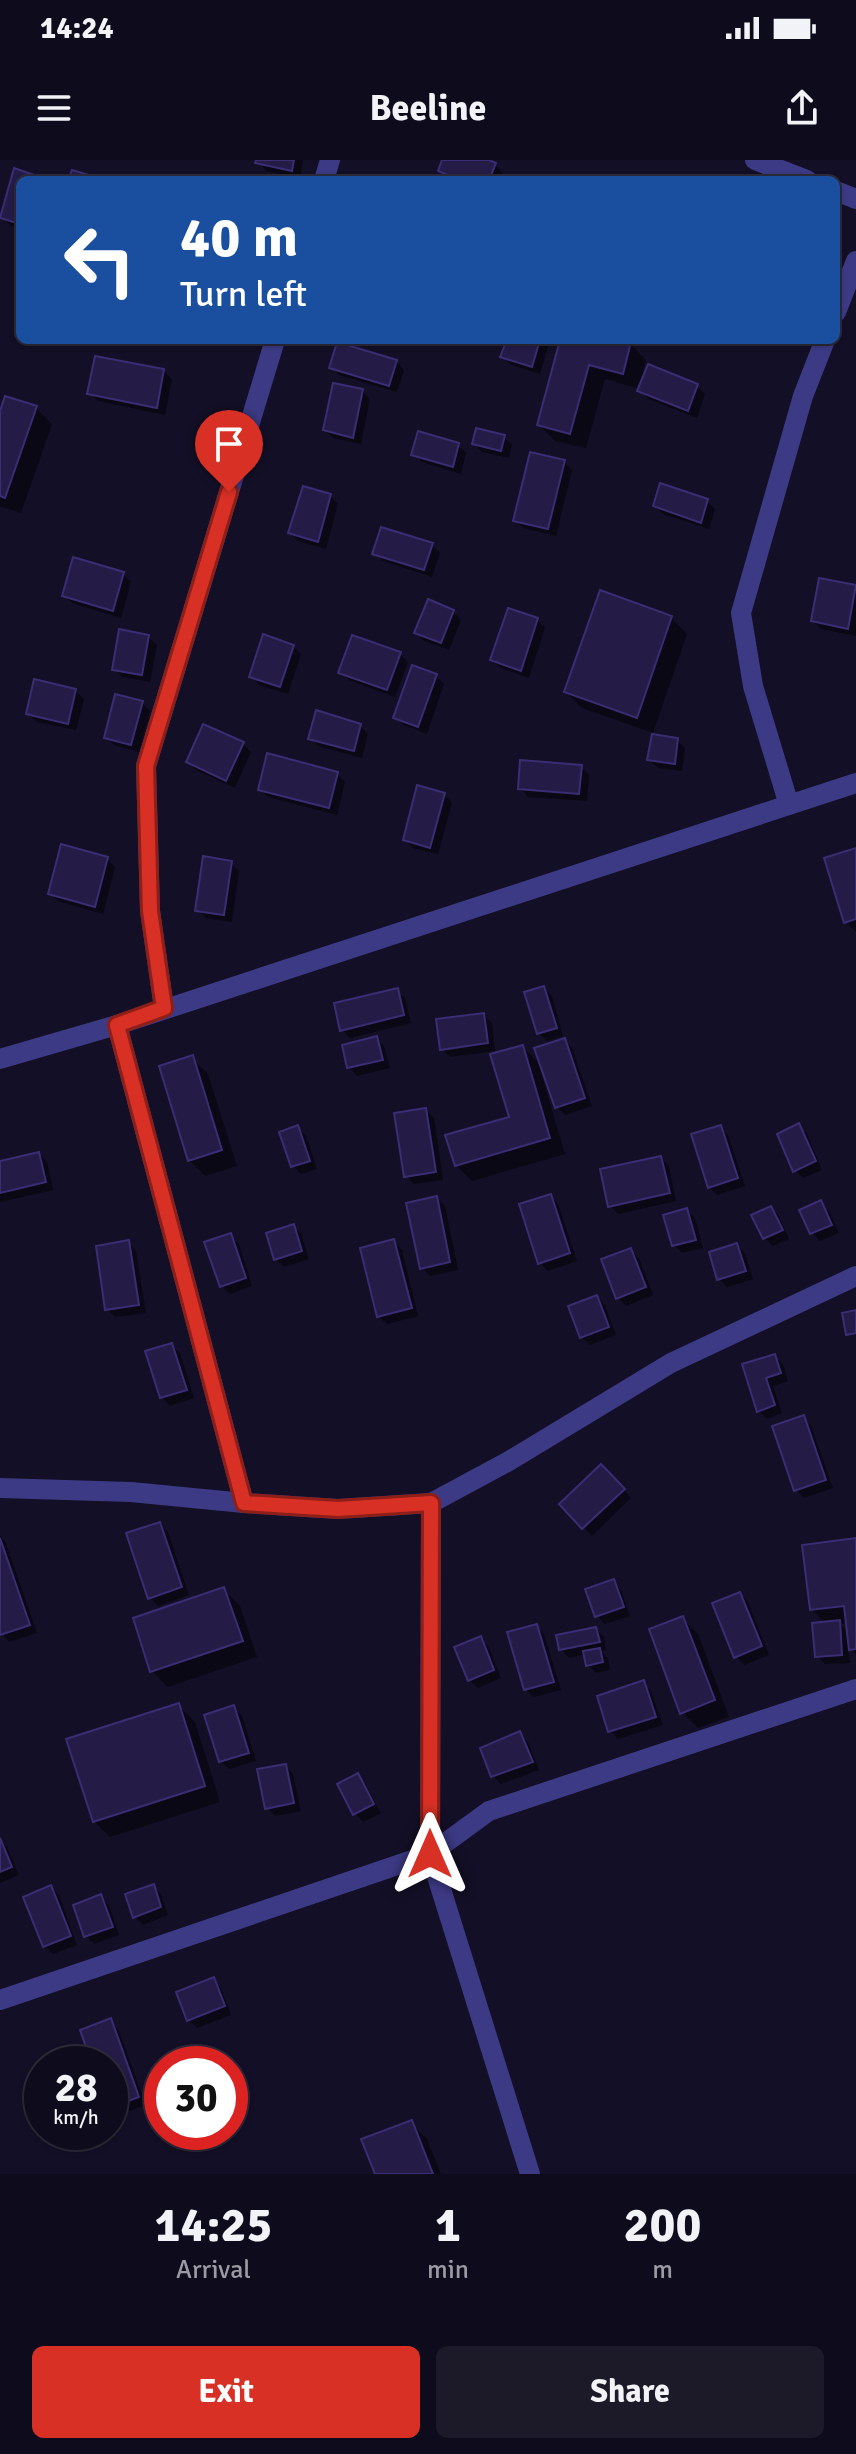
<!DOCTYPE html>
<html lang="en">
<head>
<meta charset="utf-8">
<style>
	:root { --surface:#0e0b1c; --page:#1c1929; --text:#f1f3f6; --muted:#9b9ba3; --line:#2e2b3b; --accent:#d93025 }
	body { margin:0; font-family:Signika,sans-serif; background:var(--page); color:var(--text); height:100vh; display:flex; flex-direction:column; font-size:30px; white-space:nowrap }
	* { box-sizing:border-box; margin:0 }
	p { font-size:26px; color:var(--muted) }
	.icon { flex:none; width:44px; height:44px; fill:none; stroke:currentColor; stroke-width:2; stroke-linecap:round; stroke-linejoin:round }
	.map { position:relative; height:2014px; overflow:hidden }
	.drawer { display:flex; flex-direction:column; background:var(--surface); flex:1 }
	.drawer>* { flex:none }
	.guide { position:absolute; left:16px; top:16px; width:824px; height:168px; border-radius:12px; box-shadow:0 2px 6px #0004,0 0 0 2px var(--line); background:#1a4fa0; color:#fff; overflow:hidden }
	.speed { position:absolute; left:24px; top:1886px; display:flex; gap:16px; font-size:40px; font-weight:700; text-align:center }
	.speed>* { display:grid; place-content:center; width:104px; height:104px; border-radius:50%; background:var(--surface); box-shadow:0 2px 6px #0004,0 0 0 2px var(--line); line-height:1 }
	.speed small { font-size:20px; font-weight:400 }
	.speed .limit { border:12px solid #d22; background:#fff; color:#111 }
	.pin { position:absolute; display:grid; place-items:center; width:68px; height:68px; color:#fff; margin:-82px -34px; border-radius:50% 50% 50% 0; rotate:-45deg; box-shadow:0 0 8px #0007 }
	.pin .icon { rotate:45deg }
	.me { position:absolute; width:88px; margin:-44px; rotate:0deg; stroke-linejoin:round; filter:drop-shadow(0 0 6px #0008) }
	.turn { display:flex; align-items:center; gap:28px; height:168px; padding:0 32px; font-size:36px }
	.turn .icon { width:104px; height:104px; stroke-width:2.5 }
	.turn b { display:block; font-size:56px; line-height:68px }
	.eta { display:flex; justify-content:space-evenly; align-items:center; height:136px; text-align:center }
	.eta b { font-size:48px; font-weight:800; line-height:56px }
	.action { display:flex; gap:16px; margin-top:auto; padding:16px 32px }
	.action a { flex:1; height:92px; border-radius:12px; background:var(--accent); color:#fff; font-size:32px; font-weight:800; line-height:92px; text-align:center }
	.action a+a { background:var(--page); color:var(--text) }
	.status { display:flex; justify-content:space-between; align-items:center; height:56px; padding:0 40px; background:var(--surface); direction:ltr }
	.status svg { height:22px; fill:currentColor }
	header { display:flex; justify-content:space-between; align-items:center; height:104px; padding:0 32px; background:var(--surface); font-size:36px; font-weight:800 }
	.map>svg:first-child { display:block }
	.shadow { fill:#0007; fill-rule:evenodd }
	.building { fill:#241b47; stroke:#3b2d73; stroke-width:2 }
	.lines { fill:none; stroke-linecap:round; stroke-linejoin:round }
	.minor { stroke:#3d3a85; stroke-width:20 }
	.route-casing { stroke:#8d1f18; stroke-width:20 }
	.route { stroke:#d93025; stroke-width:14 }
</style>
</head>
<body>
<div class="status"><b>14:24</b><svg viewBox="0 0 49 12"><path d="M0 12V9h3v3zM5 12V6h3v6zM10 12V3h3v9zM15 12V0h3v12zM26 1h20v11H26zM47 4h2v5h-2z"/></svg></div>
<header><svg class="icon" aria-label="menu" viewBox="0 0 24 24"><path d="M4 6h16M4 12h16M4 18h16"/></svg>Beeline<svg class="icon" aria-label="share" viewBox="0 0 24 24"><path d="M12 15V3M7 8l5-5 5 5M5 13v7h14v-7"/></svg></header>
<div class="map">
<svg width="856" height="2014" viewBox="0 0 856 2014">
	<rect width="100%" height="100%" fill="#130f26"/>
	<g class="shadow">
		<path d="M258,0H303L300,18L266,11Z"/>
		<path d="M444,0H484L495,5L503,13L500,20H452L440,10Z"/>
		<path d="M16,10L43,20H20V69L10,65L1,57Z"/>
		<path d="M485,180H550L540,214L511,205L503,197L506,187Z"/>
		<path d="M562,180H616L630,184L646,200L641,220L697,226L705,234L697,258L648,239L640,229L605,219L586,288L555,281L539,265Z"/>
		<path d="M396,201L404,210L397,232L339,215L331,207Z"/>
		<path d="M163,211L172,219L165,255L98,241L90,233Z"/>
		<path d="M362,231L370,239L361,284L333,278L325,270Z"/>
		<path d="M36,248L52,264L21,353L0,346V257Z"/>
		<path d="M504,277L512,285L509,298L482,292L474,283Z"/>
		<path d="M458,285L466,293L461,314L422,302L414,294Z"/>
		<path d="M564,302L572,310L556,376L523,368L515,360Z"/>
		<path d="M330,336L338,344L326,389L298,381L290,373Z"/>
		<path d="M707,341L715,349L709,369L663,354L655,346Z"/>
		<path d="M432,385L440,393L432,417L383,401L375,393Z"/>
		<path d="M123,414L131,422L121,458L72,443L64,435Z"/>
		<path d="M820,421L856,427V476L821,469L813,461Z"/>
		<path d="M453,451L461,460L449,490L424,481L416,472Z"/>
		<path d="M671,458L687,474L653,573L582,548L566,532Z"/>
		<path d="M537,460L545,468L529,518L501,508L492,500Z"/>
		<path d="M148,477L157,485L150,522L122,517L114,509Z"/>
		<path d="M293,486L301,494L288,534L259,525L251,516Z"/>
		<path d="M400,494L408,502L395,537L349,520L341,512Z"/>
		<path d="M436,516L444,524L427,574L404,565L396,557Z"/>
		<path d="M75,531L84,539L76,570L37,562L28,554Z"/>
		<path d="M142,543L150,551L139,592L114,585L106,577Z"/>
		<path d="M360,566L368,574L362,598L318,586L310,578Z"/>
		<path d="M677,580L685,588L682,611L658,608L649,599Z"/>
		<path d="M243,584L251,592L235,628L196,610L188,602Z"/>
		<path d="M581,607L589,615L587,641L528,637L520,628Z"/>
		<path d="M337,614L345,622L337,655L268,637L260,629Z"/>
		<path d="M444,634L452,643L438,694L413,688L405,680Z"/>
		<path d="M856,690V772L846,762Z"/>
		<path d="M107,699L115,707L103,754L58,741L50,733Z"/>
		<path d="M231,703L239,711L232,762L206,758L198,750Z"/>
		<path d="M543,828L552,836L563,876L547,881L539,873Z"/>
		<path d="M397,830L405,838L411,863L350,878L342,870Z"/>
		<path d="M484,855L492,863L495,891L450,897L442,889Z"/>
		<path d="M376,878L384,886L390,908L357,916L349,907Z"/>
		<path d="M564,880L572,888L592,946L565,955L557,947L546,915L542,916L565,994L472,1021L456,1005L511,958L523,887L543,907Z"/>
		<path d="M192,898L208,914L237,1006L205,1016L189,1000Z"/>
		<path d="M426,950L434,958L443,1020L414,1024L406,1016Z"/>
		<path d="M799,966L807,974L822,1010L803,1018L795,1010Z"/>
		<path d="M720,967L728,975L745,1026L717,1035L709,1027Z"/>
		<path d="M298,968L306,976L317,1009L301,1014L293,1006Z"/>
		<path d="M39,994L47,1002L53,1030L0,1042V1003Z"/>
		<path d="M661,998L669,1006L676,1041L618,1054L610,1046Z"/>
		<path d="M550,1036L558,1044L577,1101L548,1111L540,1103Z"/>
		<path d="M437,1038L445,1046L458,1110L430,1116L422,1108Z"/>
		<path d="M821,1043L829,1051L839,1073L820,1081L812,1073Z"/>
		<path d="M771,1048L779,1056L789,1079L773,1086L765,1078Z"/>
		<path d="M687,1050L695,1058L703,1088L682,1093L674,1085Z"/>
		<path d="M293,1066L301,1074L309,1099L284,1107L276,1099Z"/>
		<path d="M230,1075L239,1084L252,1126L230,1134L221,1126Z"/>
		<path d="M394,1082L402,1090L418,1156L387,1164L378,1156Z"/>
		<path d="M128,1083L136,1091L146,1153L115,1157L107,1149Z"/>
		<path d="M737,1085L745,1093L753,1119L727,1127L719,1119Z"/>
		<path d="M631,1090L639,1098L653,1135L626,1146L618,1138Z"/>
		<path d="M597,1137L605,1145L616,1175L590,1185L582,1177Z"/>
		<path d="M171,1185L180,1193L194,1238L170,1246L162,1237Z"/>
		<path d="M774,1196L783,1204L788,1221L773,1226L782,1253L767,1259L759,1251L745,1205Z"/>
		<path d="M803,1258L811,1266L833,1328L804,1338L796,1330Z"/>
		<path d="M601,1307L631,1338L592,1376L562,1344Z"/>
		<path d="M160,1364L168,1372L189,1435L158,1446L150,1438Z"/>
		<path d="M0,1376L5,1381L37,1473L9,1482L0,1470Z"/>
		<path d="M856,1380V1494L848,1487L850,1503L825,1504L817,1496L826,1464L812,1449ZM848,1463L849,1473L840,1464Z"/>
		<path d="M613,1422L621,1430L630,1456L605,1464L597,1456Z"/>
		<path d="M224,1430L240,1446L257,1497L168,1527L152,1511Z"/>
		<path d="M740,1434L748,1442L769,1495L744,1505L736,1497Z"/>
		<path d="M682,1458L698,1474L729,1557L698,1568L682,1552Z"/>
		<path d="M536,1466L544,1474L561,1530L534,1537L526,1529Z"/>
		<path d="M596,1469L604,1477L606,1490L600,1491L608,1498L610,1510L596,1513L588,1505L585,1494L569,1498L561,1489Z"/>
		<path d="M480,1479L489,1487L501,1518L478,1528L469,1520Z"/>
		<path d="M643,1523L651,1531L663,1565L618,1579L610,1570Z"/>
		<path d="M179,1546L195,1562L220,1642L110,1677L94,1661Z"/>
		<path d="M234,1548L242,1556L256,1601L229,1609L220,1601Z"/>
		<path d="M520,1574L528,1582L539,1610L501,1624L493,1616L483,1589Z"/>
		<path d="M285,1606L293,1614L301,1651L275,1656L267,1648Z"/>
		<path d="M357,1616L365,1624L381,1653L363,1662L355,1654Z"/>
		<path d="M0,1680L7,1687L19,1715L0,1723Z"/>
		<path d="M153,1726L161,1734L168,1755L143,1765L135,1757Z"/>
		<path d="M50,1727L59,1735L77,1785L53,1794L45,1786Z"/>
		<path d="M101,1737L109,1745L119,1775L94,1784L86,1776Z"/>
		<path d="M213,1820L221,1828L231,1855L197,1868L189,1860Z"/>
		<path d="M110,1861L118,1869L146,1945L118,1955L110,1947V1904H94Z"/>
		<path d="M411,1963L427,1979L441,2014H377Z"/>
	</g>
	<g class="building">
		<path d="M256,0H294L292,11L255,3Z"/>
		<path d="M442,0H489L496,3L489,20H459L438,11Z"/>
		<path d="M14,8L43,18V20H20V64L0,58Z"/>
		<path d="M72,10L99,18L98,20H68Z"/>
		<path d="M498,180H540L532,207L500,197L506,182Z"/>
		<path d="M560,180L631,182L623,214L589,205L570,274L537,265Z"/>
		<path d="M337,182L397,200L389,226L329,208Z"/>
		<path d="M95,196L164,209L157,248L87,234Z"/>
		<path d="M648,204L698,224L688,251L637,231Z"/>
		<path d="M333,223L363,229L353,278L323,270Z"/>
		<path d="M5,236L37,246L5,338L0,336V251Z"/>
		<path d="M476,268L505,275L501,291L472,284Z"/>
		<path d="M418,271L459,283L453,307L411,295Z"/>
		<path d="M530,292L565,300L548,369L513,361Z"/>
		<path d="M660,323L708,339L701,363L653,346Z"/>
		<path d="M303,326L331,334L318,382L288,373Z"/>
		<path d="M381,367L433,383L424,410L372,394Z"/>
		<path d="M73,397L124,412L113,451L62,436Z"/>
		<path d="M819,418L856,425L848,469L811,461Z"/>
		<path d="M600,430L672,456L637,558L564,532Z"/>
		<path d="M428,439L454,450L441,483L414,473Z"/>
		<path d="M508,448L538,458L521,511L490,500Z"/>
		<path d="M119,469L149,475L142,515L112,510Z"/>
		<path d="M263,474L294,485L280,527L249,517Z"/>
		<path d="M352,475L401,492L387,530L338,513Z"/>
		<path d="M412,505L437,514L418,567L393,558Z"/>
		<path d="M34,519L76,529L68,564L26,554Z"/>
		<path d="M115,534L143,541L131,585L104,578Z"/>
		<path d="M316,550L361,564L354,591L308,579Z"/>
		<path d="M203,564L244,582L226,621L186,602Z"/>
		<path d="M652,574L678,578L675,604L647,600Z"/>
		<path d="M267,593L338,612L329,648L258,630Z"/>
		<path d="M520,600L582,605L579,634L518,629Z"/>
		<path d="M417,625L445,633L430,688L403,680Z"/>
		<path d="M61,684L108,697L95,747L48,734Z"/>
		<path d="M856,688V759L844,763L824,698Z"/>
		<path d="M203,696L232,701L224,755L195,751Z"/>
		<path d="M544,826L557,868L537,874L524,832Z"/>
		<path d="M398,828L404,855L340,871L334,843Z"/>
		<path d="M484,853L488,883L440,890L436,859Z"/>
		<path d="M377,876L383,900L347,908L342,885Z"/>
		<path d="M565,878L585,938L555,948L534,888Z"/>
		<path d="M523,885L550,978L455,1006L445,975L509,957L490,894Z"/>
		<path d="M193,895L222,990L188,1001L159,906Z"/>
		<path d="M426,948L436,1012L404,1017L394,953Z"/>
		<path d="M799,963L816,1001L793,1012L777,974Z"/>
		<path d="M298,965L310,1001L291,1007L279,972Z"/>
		<path d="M721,965L738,1018L708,1028L691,974Z"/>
		<path d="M39,992L46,1022L0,1033V1001Z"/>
		<path d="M661,996L670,1033L608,1047L600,1009Z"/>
		<path d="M551,1034L570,1093L538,1104L519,1044Z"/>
		<path d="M437,1036L450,1102L420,1109L406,1043Z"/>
		<path d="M821,1040L832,1065L810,1074L799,1050Z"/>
		<path d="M771,1046L783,1070L763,1079L751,1055Z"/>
		<path d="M687,1048L696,1080L672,1086L663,1055Z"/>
		<path d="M294,1064L302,1091L274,1100L266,1073Z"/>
		<path d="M231,1073L246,1118L220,1127L204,1082Z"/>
		<path d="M394,1079L412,1148L377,1157L360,1088Z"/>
		<path d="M129,1080L139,1145L105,1150L96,1086Z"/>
		<path d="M737,1083L746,1111L717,1120L709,1092Z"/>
		<path d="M631,1088L646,1127L616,1139L601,1099Z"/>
		<path d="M597,1135L609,1167L580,1178L568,1146Z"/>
		<path d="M856,1150V1173L846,1175L842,1153Z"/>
		<path d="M172,1183L187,1230L160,1238L145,1191Z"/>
		<path d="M775,1194L781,1213L766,1218L775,1245L757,1252L742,1204Z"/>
		<path d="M804,1255L826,1320L794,1331L772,1266Z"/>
		<path d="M601,1304L625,1329L582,1369L559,1344Z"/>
		<path d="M160,1362L182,1427L148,1439L126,1373Z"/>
		<path d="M0,1378L30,1465L0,1475Z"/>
		<path d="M856,1378V1489L849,1490L844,1446L810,1450L802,1385Z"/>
		<path d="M614,1419L624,1447L595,1457L585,1429Z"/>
		<path d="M224,1427L243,1481L150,1512L133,1458Z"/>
		<path d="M740,1432L762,1486L734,1498L712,1443Z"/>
		<path d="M683,1456L715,1540L680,1554L649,1469Z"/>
		<path d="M840,1460L842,1495L815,1497L812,1463Z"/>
		<path d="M537,1464L554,1522L524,1530L507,1472Z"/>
		<path d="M596,1467L600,1482L559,1490L556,1475Z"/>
		<path d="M481,1476L494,1510L468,1521L454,1487Z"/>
		<path d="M600,1488L603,1502L586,1506L583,1491Z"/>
		<path d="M644,1520L656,1557L608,1572L597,1536Z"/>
		<path d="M179,1543L205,1626L93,1662L66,1579Z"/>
		<path d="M234,1545L249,1593L219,1602L204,1555Z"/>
		<path d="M520,1571L533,1602L491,1617L480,1588Z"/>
		<path d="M286,1604L294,1643L265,1649L257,1609Z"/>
		<path d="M358,1613L374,1644L353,1655L337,1624Z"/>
		<path d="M0,1678L12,1707L0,1712Z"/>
		<path d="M154,1724L161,1747L133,1758L125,1734Z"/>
		<path d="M51,1725L71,1776L43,1787L23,1737Z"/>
		<path d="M101,1734L113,1767L84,1777L73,1745Z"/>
		<path d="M214,1817L225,1846L187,1861L176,1832Z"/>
		<path d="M111,1858L139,1937L110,1948V1904H92L80,1870Z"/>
		<path d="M412,1960L433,2014H375L361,1979Z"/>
	</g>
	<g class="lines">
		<g class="minor">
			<path d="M755,0L807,20"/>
			<path d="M324,20L330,0"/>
			<path d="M836,31L856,39"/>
			<path d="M836,152L856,101"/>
			<path d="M789,645L753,526L741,453L803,236L825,180"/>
			<path d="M164,848L150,751L146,606L275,180"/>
			<path d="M117,865L244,1343"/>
			<path d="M0,899L117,865L856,623"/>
			<path d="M0,1328L131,1332L244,1343L338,1349L431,1343L430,1694L530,2014"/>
			<path d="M431,1343L509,1301L671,1203L856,1116"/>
			<path d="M0,1840L430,1694L489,1651L856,1529"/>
		</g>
	</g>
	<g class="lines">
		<defs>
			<path id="route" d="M229,332L146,606L150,751L164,848L117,865L244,1343L338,1349L431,1343L430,1694"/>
		</defs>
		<use href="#route" class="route-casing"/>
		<use href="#route" class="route"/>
	</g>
</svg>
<div class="speed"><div>28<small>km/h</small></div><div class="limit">30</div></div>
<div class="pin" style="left:229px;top:332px;background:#d93025"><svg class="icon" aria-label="arrive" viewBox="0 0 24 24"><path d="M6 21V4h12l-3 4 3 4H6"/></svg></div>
<svg class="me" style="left:430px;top:1694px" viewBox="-20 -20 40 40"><path d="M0-17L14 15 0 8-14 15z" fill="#d93025" stroke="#fff" stroke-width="4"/></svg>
<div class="guide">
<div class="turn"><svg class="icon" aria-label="left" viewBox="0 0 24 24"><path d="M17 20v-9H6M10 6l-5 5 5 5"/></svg><div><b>40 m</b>Turn left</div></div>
</div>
</div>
<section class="drawer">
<div class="eta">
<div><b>14:25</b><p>Arrival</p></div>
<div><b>1</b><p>min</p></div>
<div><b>200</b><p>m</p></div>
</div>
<div class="action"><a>Exit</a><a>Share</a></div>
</section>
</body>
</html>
